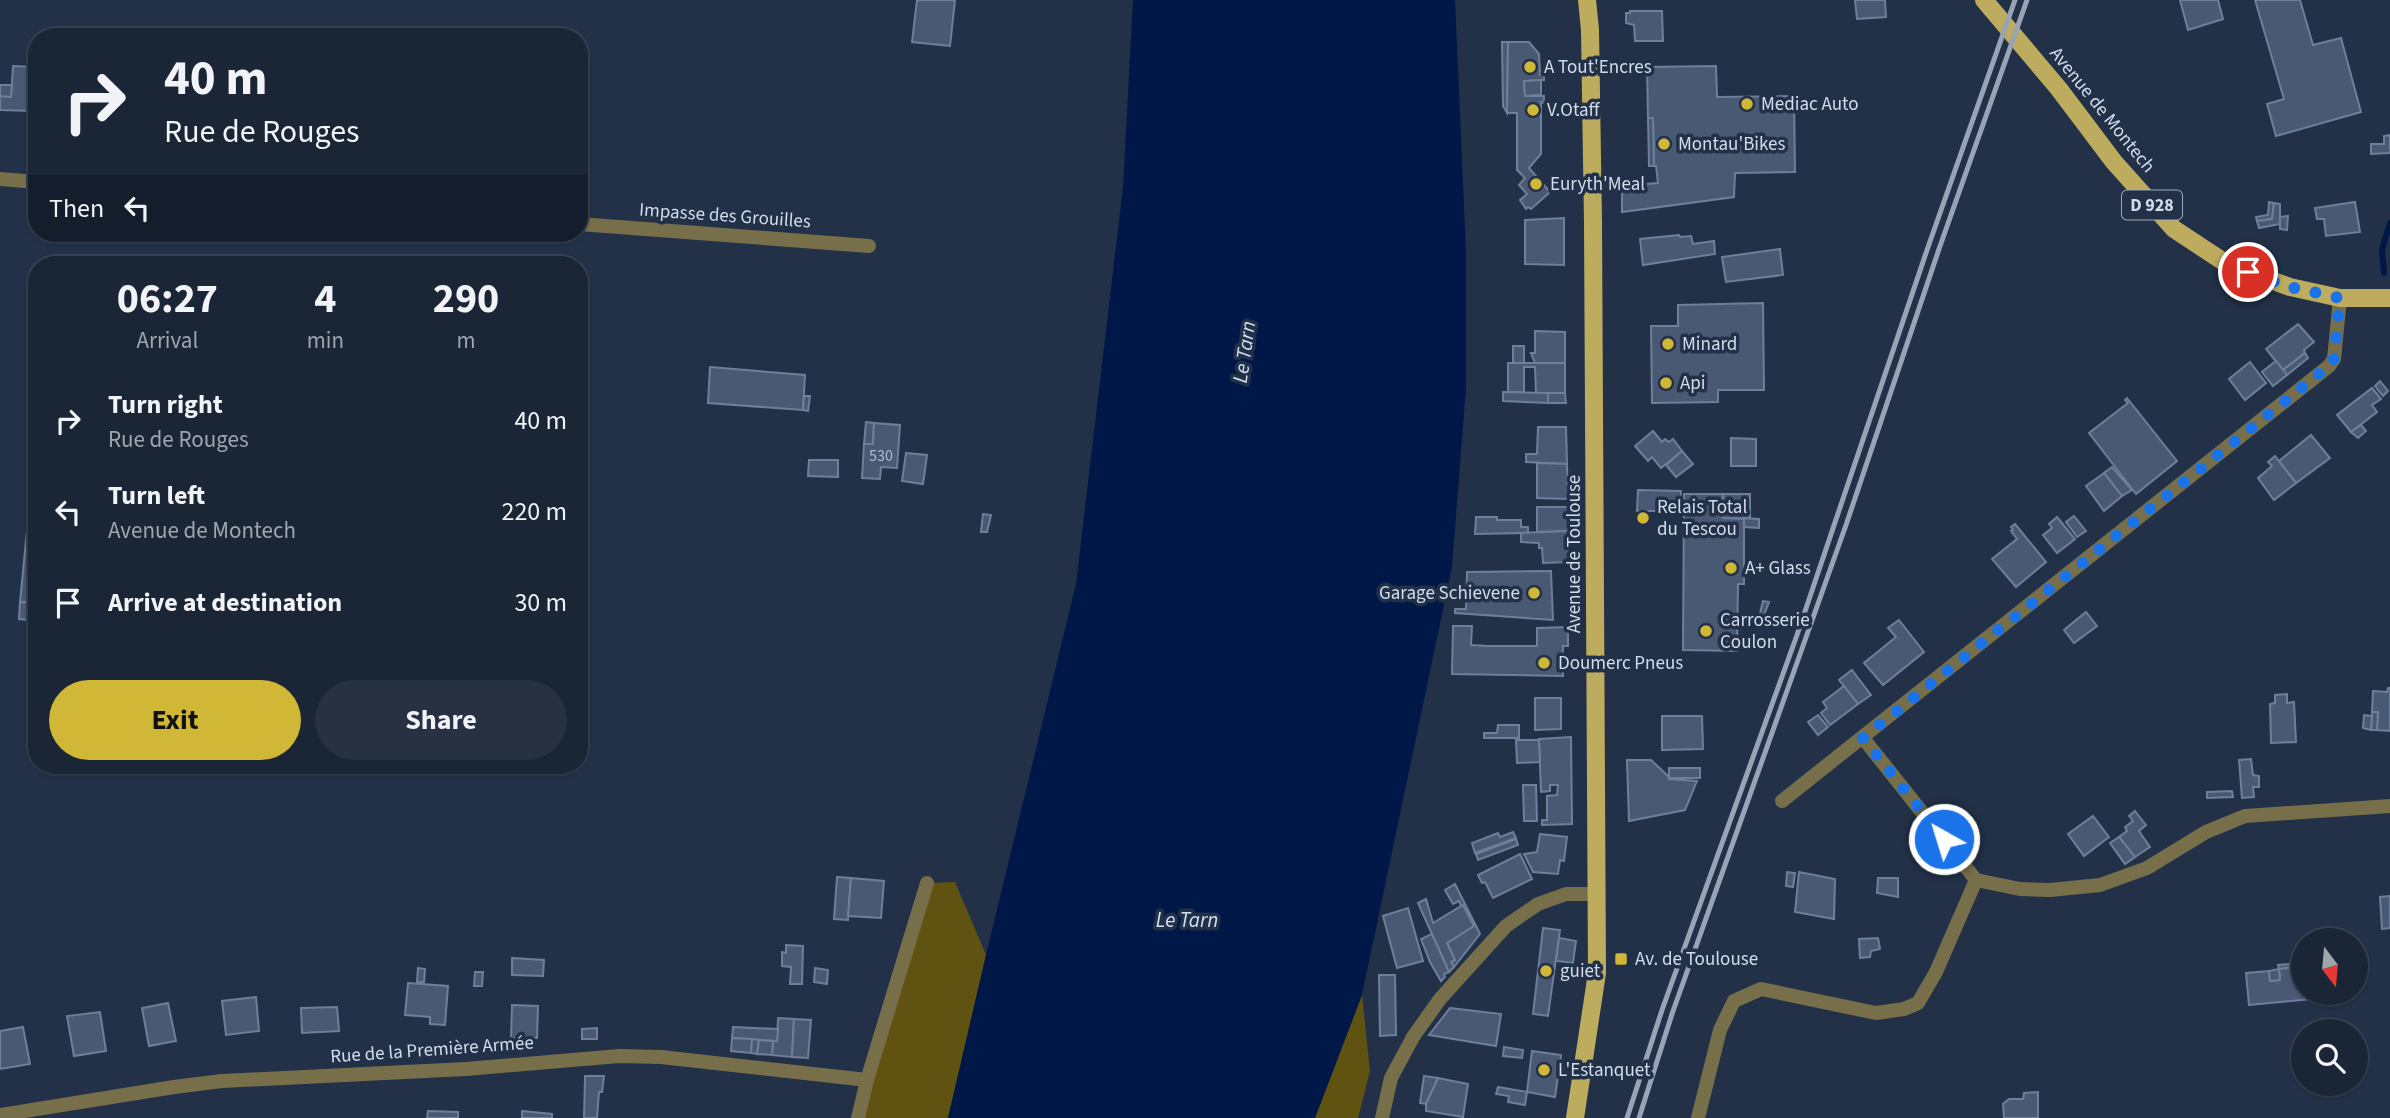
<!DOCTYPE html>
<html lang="en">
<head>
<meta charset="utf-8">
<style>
	:root { --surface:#1a2536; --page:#273142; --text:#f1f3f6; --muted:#9fa5ad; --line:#384251; --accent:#d1b736 }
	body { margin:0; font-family:"Source Sans 3",sans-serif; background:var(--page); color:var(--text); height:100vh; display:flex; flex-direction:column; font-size:26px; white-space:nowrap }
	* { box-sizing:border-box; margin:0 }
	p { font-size:23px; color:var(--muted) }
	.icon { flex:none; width:38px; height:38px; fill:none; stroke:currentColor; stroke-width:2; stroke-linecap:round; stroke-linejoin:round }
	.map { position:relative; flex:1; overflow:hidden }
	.details { position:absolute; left:28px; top:256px; width:560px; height:518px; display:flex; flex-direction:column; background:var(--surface); border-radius:28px; box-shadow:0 2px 5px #0004,0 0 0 2px var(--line) }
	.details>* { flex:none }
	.top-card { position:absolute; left:28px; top:28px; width:560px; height:214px; border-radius:28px; box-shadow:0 2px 5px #0004,0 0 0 2px var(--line); background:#1a2536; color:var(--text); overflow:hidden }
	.needle { width:46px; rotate:164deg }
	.buttons { position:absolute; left:2291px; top:928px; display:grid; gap:14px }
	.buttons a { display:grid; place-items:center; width:77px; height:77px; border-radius:50%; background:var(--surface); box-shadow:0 2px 5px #0004,0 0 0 2px var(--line); font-size:35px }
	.pin { position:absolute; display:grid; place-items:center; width:60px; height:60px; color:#fff; margin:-30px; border:4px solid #fff; border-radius:50%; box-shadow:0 2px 7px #0007 }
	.me { position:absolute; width:77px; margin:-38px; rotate:321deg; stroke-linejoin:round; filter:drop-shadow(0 0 5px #0008) }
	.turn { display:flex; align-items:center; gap:24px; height:147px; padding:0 21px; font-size:32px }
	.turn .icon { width:91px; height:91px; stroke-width:2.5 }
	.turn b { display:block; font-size:49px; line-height:60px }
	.then { display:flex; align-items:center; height:66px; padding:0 21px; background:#0003; gap:14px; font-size:26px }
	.eta { display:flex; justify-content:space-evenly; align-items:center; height:119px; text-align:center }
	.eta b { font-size:42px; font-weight:700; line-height:49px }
	.cta { display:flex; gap:14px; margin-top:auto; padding:14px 21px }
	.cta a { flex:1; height:80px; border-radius:42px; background:var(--accent); color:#111; font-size:28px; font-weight:700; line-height:80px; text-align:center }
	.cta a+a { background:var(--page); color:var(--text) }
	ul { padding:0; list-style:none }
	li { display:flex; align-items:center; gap:21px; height:91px; padding:0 21px }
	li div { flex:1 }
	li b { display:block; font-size:26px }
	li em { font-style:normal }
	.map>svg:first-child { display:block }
	.green { fill:#605312 }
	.water { fill:#001848 }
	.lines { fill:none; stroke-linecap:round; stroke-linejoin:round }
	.stream { stroke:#001848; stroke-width:6 }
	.building { fill:#495973; stroke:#6d7f9a; stroke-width:2 }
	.minor { stroke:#776f4a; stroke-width:14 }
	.primary { stroke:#beac5e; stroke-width:18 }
	.rail { stroke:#98a3b5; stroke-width:5 }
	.route { stroke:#1a73e8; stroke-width:12; stroke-dasharray:0 21.6 }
	.poi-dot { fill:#d1b736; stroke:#223148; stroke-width:2.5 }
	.labels { text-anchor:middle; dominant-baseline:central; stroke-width:7; stroke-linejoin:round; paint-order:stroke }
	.number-label { font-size:16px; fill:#b0bbcd }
	.shield { fill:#223148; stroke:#9da9ba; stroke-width:2 }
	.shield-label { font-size:18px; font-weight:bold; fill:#d2dceb }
	.poi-label { font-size:19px; fill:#d2dceb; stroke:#223148; text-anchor:start }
	.street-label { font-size:19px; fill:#d2dceb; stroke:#223148 }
	.water-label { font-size:21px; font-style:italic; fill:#d3e0f3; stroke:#223148 }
</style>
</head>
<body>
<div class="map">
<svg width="2390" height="1118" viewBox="0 0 2390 1118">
	<rect width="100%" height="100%" fill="#223148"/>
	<g class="green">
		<path d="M955,882L986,955L948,1118H858L927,883Z"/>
		<path d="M1362,995L1370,1071L1358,1118H1315Z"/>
	</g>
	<path class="water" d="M1133,0H1455L1466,251V388L1452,567L1362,995L1315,1118H948L986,955L1076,584L1123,187Z"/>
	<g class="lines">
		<path class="stream" d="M2384,273L2382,250L2390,223"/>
	</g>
	<g class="building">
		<path d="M917,0H955L950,46L912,42Z"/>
		<path d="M1855,0H1885L1886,17L1857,19Z"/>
		<path d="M2180,0H2218L2223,19L2188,30Z"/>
		<path d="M2255,0H2300L2313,45L2341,38L2361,112L2276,136L2267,104L2284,99Z"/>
		<path d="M1630,11H1662L1663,41H1635L1634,25L1626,23V13H1630Z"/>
		<path d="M1502,42H1508L1507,113L1503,106Z"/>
		<path d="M1508,42H1529L1539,54L1540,73V75H1544V80L1524,81L1525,96H1544V103L1541,102V154L1529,168L1550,192L1531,209L1528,207L1526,209L1520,200L1527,194L1519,185L1525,178L1517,170V113H1507Z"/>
		<path d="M13,66L35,67L32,111L0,110V96L11,97Z"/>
		<path d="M1716,66L1717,97L1794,96L1795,172L1735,173L1734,197L1622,212V186L1658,183L1656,166H1654L1653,118H1648L1647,67Z"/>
		<path d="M1541,80V95L1525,96L1524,81Z"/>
		<path d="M0,85H12L11,97L0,96Z"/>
		<path d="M1648,118H1653L1654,166H1649Z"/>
		<path d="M2390,135V153L2371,154V144H2384V136Z"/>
		<path d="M2269,202L2274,203L2272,219L2257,221L2256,217L2268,215Z"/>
		<path d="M2355,202L2360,232L2326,236L2324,219H2317L2315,208Z"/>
		<path d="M2274,203L2280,204V224L2259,228L2257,221L2272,219Z"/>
		<path d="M2288,216L2287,230L2280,229V217Z"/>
		<path d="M1564,218V265L1525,264V220Z"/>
		<path d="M1679,235L1680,237L1691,236L1693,244L1714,241L1715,254L1643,265L1640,239Z"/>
		<path d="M1780,249L1783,275L1726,282L1722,257Z"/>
		<path d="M1763,303L1764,390H1718V402L1652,403L1651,326H1678V305Z"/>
		<path d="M2298,324L2314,342L2304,350L2305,353L2283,370L2266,349Z"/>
		<path d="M1535,331L1565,332V363H1535L1531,353H1535Z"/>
		<rect x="1513" y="346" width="11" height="17"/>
		<path d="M2305,353L2308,358L2287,375L2283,370Z"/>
		<path d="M2276,361L2287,375L2273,386L2262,372Z"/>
		<path d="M2250,362L2266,383L2245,400L2229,379Z"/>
		<path d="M1508,363H1565V393H1536L1535,367H1524V392H1508Z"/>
		<path d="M710,367L805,375L803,410L708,403Z"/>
		<path d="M2380,381L2388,391L2383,396L2375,386Z"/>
		<path d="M2372,388L2381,399L2372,405L2377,412L2351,432L2337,415Z"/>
		<path d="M1503,392L1548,393V403L1503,401Z"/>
		<path d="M1548,393H1565L1566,403H1548Z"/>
		<path d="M804,396H810L808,411L803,410Z"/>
		<path d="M2127,398L2177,461L2136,494L2089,433L2128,403L2125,400Z"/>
		<path d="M866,422L874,423L873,444H864Z"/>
		<path d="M874,423L900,425L897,468L881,467L880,479L862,478L864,444H873Z"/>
		<path d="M2361,425L2366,431L2358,438L2351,432Z"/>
		<path d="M1538,427H1566L1567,464L1526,462V454H1537Z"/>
		<path d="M37,428V603L20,602Z"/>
		<path d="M1653,431L1662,442L1665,439L1669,442L1673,439L1682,451L1661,468L1652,457L1648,461L1635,446Z"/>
		<path d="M2311,435L2330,458L2296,483L2279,461Z"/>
		<path d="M1731,438L1756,439V466H1731Z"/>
		<path d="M1682,451L1693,464L1676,477L1666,465Z"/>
		<path d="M906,453L927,455L923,484L902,481Z"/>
		<path d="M2275,456L2296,483L2274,500L2258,478L2272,466L2268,462Z"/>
		<path d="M809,460H838V477L808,476Z"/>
		<path d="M1537,463L1567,464L1568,499L1537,498Z"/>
		<path d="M2112,467L2132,490L2122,496L2104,473Z"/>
		<path d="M2104,473L2122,496L2104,511L2086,486Z"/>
		<path d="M1638,490L1681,491L1680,511H1637Z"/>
		<path d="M1684,494H1723V518H1744V584H1738L1737,651L1683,650Z"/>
		<path d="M1723,494H1750V519L1723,518Z"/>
		<path d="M1537,507H1568V531L1537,532Z"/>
		<path d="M983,514L991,515L987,532H981Z"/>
		<path d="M2074,516L2086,531L2077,537L2066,522Z"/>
		<path d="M1476,517H1497V520H1521V527H1528V533L1475,534Z"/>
		<path d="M2057,517L2075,539L2057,553L2043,535L2052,528L2049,524Z"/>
		<path d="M1744,518L1759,519V528L1744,527Z"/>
		<path d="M2015,524L2046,562L2016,587L1992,559L2017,539L2011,531L2013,530L2011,527Z"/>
		<path d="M1568,531L1569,562L1543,563L1542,548H1539V543L1521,542V533Z"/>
		<path d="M1551,571L1553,620L1455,613V609H1466L1467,572Z"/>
		<path d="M1763,601L1769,602L1763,618L1759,617Z"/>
		<path d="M20,602L37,603V621L19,619Z"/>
		<path d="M2086,612L2097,626L2074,643L2064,630Z"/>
		<path d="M1899,620L1924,652L1883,685L1864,663L1896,637L1888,628Z"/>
		<path d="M1453,626H1472L1471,645L1488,646H1537V628L1568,627V646H1563V676L1452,674Z"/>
		<path d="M1852,670L1871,695L1858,704L1839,680Z"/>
		<path d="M1844,686L1858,704L1830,725L1821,713L1827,708L1823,702Z"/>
		<path d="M2388,688H2390V731L2377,730L2378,712H2372L2373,691L2387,692Z"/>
		<path d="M2287,694V703L2294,702L2296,742L2271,743L2270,704L2275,703V695Z"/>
		<path d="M1535,698H1561V729L1535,730Z"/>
		<path d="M2372,712H2378L2377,730H2371Z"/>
		<path d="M1818,715L1828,727L1818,735L1808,722Z"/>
		<path d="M2364,715L2372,716L2371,730L2363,728Z"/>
		<path d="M1662,716H1702L1703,749L1662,750Z"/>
		<path d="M1498,725H1519V738H1484V733H1497Z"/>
		<path d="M1571,737L1572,824L1542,825V820H1547V796L1557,795L1558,785H1550V791L1541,792L1539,739Z"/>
		<path d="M1516,740H1539L1540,762L1517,763Z"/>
		<path d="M2251,759L2253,775L2259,776V787H2253L2254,797L2242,798L2239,760Z"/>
		<path d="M1627,760H1651L1669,777V779L1697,781L1685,810L1629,821Z"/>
		<rect x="1669" y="768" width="31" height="10"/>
		<path d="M1523,785H1536L1537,821H1524Z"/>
		<path d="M2232,791L2233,797L2207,798V792Z"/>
		<path d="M2135,811L2146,825L2139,831L2150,847L2135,857L2119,837L2127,831L2125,827L2133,821L2129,816Z"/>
		<path d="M2093,816L2109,837L2084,856L2068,834Z"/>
		<path d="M1513,832L1516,838L1475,853L1472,843L1498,833L1500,837Z"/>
		<path d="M1540,834L1567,837L1564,861L1560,860L1558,874L1533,872L1524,854L1537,852Z"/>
		<path d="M2119,837L2135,857L2125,864L2110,843Z"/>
		<path d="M1516,839L1518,845L1478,860L1476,854Z"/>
		<path d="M1520,854L1532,879L1493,898L1485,882L1482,883L1478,875Z"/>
		<path d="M1787,872L1795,873L1793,887L1786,886Z"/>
		<path d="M1799,872L1835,879L1834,919L1795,912Z"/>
		<path d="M837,877L851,878L848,920L834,919Z"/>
		<path d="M851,878L884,881L881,918L848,916Z"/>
		<path d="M1878,878H1898V897L1877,893Z"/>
		<path d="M1455,884L1480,934L1454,967L1451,962L1455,960L1447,943L1474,926L1463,905L1461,906L1459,901L1453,904L1445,890Z"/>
		<path d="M2390,896V928L2382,929L2380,897Z"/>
		<path d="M1426,899L1433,923L1463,905L1474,926L1447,943L1455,960L1451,962L1454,967L1449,972L1418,903Z"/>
		<path d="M1408,908L1423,961L1397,968L1383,916Z"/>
		<path d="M1543,928L1560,930L1548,1016L1533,1014Z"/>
		<path d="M1432,934L1449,972L1444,974L1445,977L1441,981L1430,962L1421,939Z"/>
		<path d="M1559,938L1576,941L1573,963L1556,961Z"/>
		<path d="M1878,938L1880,949L1871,951L1870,957L1860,958L1859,939Z"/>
		<path d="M786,945L803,946L802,984H790L791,967L782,966V952L786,953Z"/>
		<path d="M512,958L544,960L543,976L512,975Z"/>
		<path d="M2303,963V966L2279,969L2278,965Z"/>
		<path d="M2303,966V992H2310L2311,999L2249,1005L2246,973L2269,971L2270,981L2280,980L2279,969Z"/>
		<path d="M418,968L425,969L424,982H417Z"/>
		<path d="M815,968L828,970L827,984L814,982Z"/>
		<path d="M2279,969L2280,980L2270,981L2269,971Z"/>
		<path d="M475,972H483L482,986H474Z"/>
		<path d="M1379,975H1395L1396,1035L1380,1036Z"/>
		<path d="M408,983L448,986L445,1025L430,1024V1017L405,1015Z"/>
		<path d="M256,997L259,1031L226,1035L222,1001Z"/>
		<path d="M168,1003L176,1041L149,1046L142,1008Z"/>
		<path d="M512,1005L538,1006L537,1038H511Z"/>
		<path d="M337,1007L339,1031L302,1033L301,1008Z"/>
		<path d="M1450,1008L1501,1014L1496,1046L1429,1035Z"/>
		<path d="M100,1012L106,1051L74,1056L67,1016Z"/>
		<path d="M778,1018L794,1019L792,1057L772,1055L773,1041H777Z"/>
		<path d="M794,1019L811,1020L808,1058L792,1057Z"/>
		<path d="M23,1027L30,1064L0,1069V1031Z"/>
		<path d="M733,1027L778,1029L777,1041L732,1038Z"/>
		<path d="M597,1028V1039H582V1029Z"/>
		<path d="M732,1038L752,1039L751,1053L731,1051Z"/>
		<path d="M752,1039L759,1040L757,1054L751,1053Z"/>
		<path d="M759,1040L773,1041L772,1055L757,1054Z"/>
		<path d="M1504,1047L1523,1050L1522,1058L1503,1056Z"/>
		<path d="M1532,1051L1561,1055L1555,1097L1527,1092Z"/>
		<path d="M585,1076H604L602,1092H599L597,1118H584Z"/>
		<path d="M1424,1076L1438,1078L1426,1104L1420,1103Z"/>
		<path d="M1438,1078L1468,1084L1463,1117L1426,1111V1104Z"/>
		<path d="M1498,1087L1527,1092L1525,1105L1508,1102L1509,1096L1496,1094Z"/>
		<path d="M2038,1092V1118H2004L2003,1104L2009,1099H2023L2024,1093Z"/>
		<path d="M428,1111L458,1112V1118H427Z"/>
		<path d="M522,1111L552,1114V1118H522Z"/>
	</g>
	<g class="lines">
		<g class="minor">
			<path d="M0,179L37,182"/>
			<path d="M579,224L869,246"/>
			<path d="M1863,738L1976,880L2020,889L2050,890L2100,885L2147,868L2206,832L2245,816L2390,806"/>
			<path d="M1782,801L2329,366L2334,359L2340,298"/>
			<path d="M0,1115L174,1087L222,1081L466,1069L619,1056L661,1057L867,1080"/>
			<path d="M858,1118L867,1080L927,883"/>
			<path d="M1382,1118L1391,1078L1413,1037L1440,999L1506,926L1538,904L1566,894H1597"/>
			<path d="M1698,1118L1720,1030L1734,1001L1761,989L1876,1013L1904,1009L1918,1003L1936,972L1976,880"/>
		</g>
		<g class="primary">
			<path d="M1984,0L2059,89L2114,162L2174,229L2227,264L2290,287L2340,298H2390"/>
			<path d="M1575,1118L1597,973L1593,223L1590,30L1587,0"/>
		</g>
		<g class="rail">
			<path d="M1627,1118L1662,1010L1797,635L1927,250L2015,0"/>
			<path d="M1639,1118L1672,1014L1846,525L1939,249L2027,0"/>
		</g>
	</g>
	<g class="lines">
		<path class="route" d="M1944,839L1863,738L2329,366L2334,359L2340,298L2290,287L2248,272"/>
	</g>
	<g class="poi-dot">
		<circle cx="1530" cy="67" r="7"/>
		<circle cx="1747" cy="104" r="7"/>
		<circle cx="1533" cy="110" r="7"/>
		<circle cx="1664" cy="144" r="7"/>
		<circle cx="1536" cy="184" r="7"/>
		<circle cx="1668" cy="344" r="7"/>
		<circle cx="1666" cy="383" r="7"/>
		<circle cx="1643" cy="518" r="7"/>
		<circle cx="1731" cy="568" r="7"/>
		<circle cx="1534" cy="593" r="7"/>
		<circle cx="1706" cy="631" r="7"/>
		<circle cx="1544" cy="663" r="7"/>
		<rect x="1614" y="952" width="14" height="14" rx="3.5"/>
		<circle cx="1546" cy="971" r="7"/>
		<circle cx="1544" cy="1070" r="7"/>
	</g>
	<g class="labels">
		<g class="number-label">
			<text x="881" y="456">530</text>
		</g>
		<rect class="shield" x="2122" y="190.5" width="60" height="29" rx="5"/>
		<g class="shield-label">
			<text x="2152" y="205">D 928</text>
		</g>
		<g class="poi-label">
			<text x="1544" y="67">A Tout'Encres</text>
			<text x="1761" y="104">Mediac Auto</text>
			<text x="1547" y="110">V.Otaff</text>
			<text x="1678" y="144">Montau'Bikes</text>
			<text x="1550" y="184">Euryth'Meal</text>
			<text x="1682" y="344">Minard</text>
			<text x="1680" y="383">Api</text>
			<text x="1657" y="507">Relais Total<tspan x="1657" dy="22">du Tescou</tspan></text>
			<text x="1745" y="568">A+ Glass</text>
			<text x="1520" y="593" text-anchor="end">Garage Schievene</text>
			<text x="1720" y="620">Carrosserie<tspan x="1720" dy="22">Coulon</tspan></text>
			<text x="1558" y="663">Doumerc Pneus</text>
			<text x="1635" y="959">Av. de Toulouse</text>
			<text x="1560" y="971">guiet</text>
			<text x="1558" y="1070">L'Estanquet</text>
		</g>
		<g class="street-label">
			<text transform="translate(2102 110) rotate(51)">Avenue de Montech</text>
			<text transform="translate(725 216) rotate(4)">Impasse des Grouilles</text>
			<text transform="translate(1574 554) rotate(-90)">Avenue de Toulouse</text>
			<text transform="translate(432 1050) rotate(-4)">Rue de la Première Armée</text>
		</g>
		<g class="water-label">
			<text transform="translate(1244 352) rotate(-82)">Le Tarn</text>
			<text x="1187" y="920">Le Tarn</text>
		</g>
	</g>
</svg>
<div class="buttons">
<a><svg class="needle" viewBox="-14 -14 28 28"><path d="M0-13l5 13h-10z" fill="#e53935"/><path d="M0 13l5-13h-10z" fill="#9fa5ad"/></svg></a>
<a><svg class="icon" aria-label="search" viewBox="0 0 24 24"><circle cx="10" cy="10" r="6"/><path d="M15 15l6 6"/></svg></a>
</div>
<div class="pin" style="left:2248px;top:272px;background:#d93025"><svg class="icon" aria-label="arrive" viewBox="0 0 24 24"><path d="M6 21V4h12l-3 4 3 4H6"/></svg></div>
<svg class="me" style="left:1944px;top:839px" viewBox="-20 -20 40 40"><circle r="17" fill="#1a73e8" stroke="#fff" stroke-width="3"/><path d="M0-11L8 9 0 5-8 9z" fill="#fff"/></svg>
<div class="top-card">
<div class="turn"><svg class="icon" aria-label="right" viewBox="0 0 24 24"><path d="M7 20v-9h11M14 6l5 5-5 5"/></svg><div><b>40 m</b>Rue de Rouges</div></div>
<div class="then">Then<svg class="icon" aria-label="left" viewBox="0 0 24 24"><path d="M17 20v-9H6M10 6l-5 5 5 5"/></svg></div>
</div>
<section class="details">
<div class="eta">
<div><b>06:27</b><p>Arrival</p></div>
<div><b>4</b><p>min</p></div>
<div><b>290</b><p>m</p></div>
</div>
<ul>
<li><svg class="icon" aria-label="right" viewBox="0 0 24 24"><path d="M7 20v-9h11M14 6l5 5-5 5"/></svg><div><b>Turn right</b><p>Rue de Rouges</p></div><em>40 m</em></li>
<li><svg class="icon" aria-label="left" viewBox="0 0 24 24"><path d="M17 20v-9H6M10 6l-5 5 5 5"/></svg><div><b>Turn left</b><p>Avenue de Montech</p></div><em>220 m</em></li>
<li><svg class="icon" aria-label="arrive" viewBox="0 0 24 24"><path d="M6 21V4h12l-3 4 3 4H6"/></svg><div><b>Arrive at destination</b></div><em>30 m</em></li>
</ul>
<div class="cta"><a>Exit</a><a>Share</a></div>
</section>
</div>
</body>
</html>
